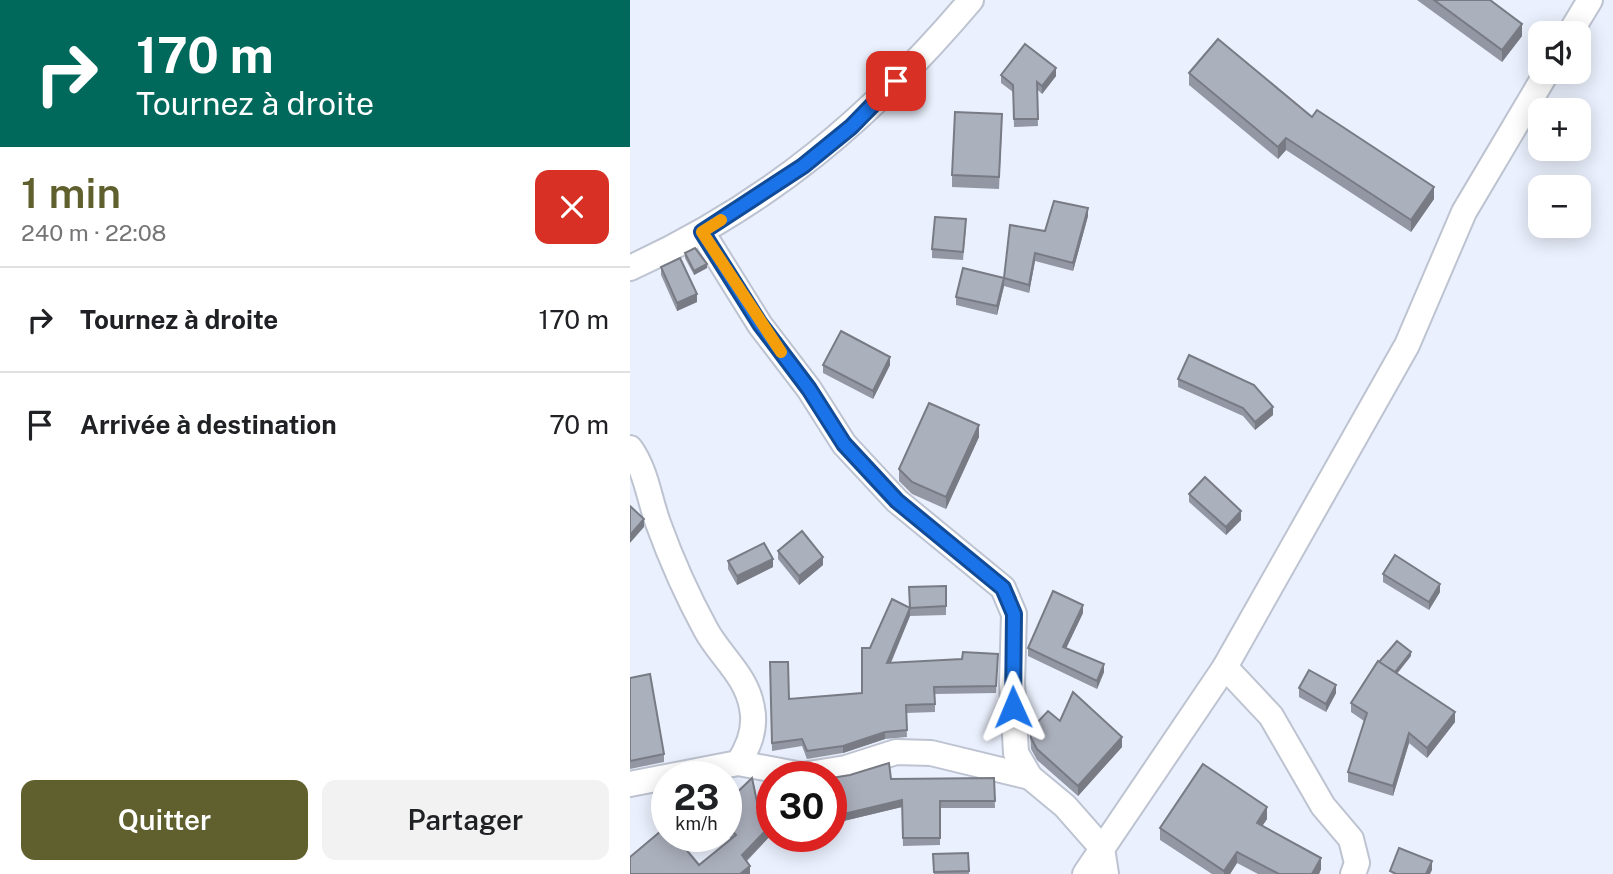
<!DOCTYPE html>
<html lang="fr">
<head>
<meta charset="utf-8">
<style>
	:root { --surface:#fff; --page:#f2f2f2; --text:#202124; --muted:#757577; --line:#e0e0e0; --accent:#5f602d }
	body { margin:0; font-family:"Public Sans",sans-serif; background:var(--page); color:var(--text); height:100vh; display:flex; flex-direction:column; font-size:26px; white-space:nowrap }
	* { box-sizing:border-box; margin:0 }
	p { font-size:23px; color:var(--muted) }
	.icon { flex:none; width:38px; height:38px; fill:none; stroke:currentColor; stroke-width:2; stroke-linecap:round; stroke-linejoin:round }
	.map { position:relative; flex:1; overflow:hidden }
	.sheet { display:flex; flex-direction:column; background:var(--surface); width:630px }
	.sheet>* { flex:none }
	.guide { background:#00695c; color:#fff; overflow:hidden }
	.fabs { position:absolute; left:898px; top:21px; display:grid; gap:14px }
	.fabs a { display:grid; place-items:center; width:63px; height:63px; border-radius:14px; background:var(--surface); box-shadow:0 4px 18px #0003; font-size:35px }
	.speed { position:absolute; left:21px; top:761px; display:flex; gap:14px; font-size:35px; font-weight:700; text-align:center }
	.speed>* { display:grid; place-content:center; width:91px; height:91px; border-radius:50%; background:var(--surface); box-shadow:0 4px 18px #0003; line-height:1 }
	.speed small { font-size:18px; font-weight:400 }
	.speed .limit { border:10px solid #d22; background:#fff; color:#111 }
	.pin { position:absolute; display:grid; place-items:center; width:60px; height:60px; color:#fff; margin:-30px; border-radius:14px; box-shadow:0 4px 10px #0006 }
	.me { position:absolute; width:77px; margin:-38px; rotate:359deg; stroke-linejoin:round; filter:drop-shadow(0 0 5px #0008) }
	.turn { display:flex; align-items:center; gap:24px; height:147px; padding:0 21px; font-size:32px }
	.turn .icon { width:91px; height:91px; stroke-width:2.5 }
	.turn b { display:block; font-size:49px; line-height:60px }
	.round { display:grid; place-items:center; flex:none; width:74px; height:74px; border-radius:14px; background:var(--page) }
	.overview { display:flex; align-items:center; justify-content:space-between; height:119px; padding:0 21px }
	h1 { font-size:42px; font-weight:600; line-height:52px; color:var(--accent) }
	.button { display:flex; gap:14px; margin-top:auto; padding:14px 21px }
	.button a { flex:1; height:80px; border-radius:14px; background:var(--accent); color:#fff; font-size:28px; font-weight:600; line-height:80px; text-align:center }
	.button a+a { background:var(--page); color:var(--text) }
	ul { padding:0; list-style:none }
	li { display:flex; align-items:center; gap:21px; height:105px; padding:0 21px; border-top:2px solid var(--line) }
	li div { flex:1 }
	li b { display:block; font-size:26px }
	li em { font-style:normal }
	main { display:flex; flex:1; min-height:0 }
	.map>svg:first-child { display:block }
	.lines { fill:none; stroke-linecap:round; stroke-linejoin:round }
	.street-casing { stroke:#bdc3d0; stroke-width:28 }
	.street { stroke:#fff; stroke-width:24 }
	.wall { fill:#9397a3 }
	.shaded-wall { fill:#787b84 }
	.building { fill:#abb0bd; stroke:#787b84; stroke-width:2 }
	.route-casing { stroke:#114b97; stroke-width:18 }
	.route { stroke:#1a73e8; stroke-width:12 }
	.slow { stroke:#f59e0b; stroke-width:12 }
</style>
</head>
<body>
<main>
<section class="sheet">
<div class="guide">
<div class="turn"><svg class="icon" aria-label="right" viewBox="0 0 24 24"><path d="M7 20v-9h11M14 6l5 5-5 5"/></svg><div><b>170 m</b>Tournez à droite</div></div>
</div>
<div class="overview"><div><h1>1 min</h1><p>240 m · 22:08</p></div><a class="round" style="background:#d93025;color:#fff"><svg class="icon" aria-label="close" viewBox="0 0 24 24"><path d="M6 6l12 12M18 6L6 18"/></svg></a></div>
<ul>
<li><svg class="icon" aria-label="right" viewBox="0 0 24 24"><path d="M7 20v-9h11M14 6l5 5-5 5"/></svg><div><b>Tournez à droite</b></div><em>170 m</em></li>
<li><svg class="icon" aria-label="arrive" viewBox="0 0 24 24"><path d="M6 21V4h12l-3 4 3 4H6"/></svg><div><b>Arrivée à destination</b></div><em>70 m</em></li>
</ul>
<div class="button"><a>Quitter</a><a>Partager</a></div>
</section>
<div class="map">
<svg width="983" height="874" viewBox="0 0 983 874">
	<rect width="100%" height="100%" fill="#eaf0fd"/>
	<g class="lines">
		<defs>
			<g id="street">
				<path d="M940,33L960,0"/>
				<path d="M72,232L130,325L179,389L214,444L267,501L373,588L384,614L382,683L386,753L400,777L435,806L472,848L476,874"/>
				<path d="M0,268C140,204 242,117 341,0"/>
				<path d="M0,448C16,470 19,498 28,523C41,559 58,597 76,630C90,656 117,676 122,708C126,728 119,747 108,763L0,784"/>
				<path d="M595,667L641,716L693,806L721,839L727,863L723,874"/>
				<path d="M108,763L172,775L216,768L266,752L301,753L400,777"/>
				<path d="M455,874L595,667L777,345L834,212L917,72"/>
			</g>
		</defs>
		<use href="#street" class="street-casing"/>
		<use href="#street" class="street"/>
	</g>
	<g class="wall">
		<path d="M787,0H860L892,36L872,62Z"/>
		<path d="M559,73L682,117L804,199L781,232L656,150L648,159L559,85Z"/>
		<path d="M371,75L426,76L412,94L407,89L408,126L384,127L383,92L371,83Z"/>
		<path d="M372,126L369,189L322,187V175Z"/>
		<path d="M458,216L443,271L405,261L399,293L374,286L367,315L326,305V297L374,278L415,231Z"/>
		<path d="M336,227L333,260L302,258V249Z"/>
		<path d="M55,253L77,268L64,275L55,258Z"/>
		<path d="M31,267L67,302L47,311L31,275Z"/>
		<path d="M193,365H260L243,399L193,373Z"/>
		<path d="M548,379L643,415L625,430L613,416L548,387Z"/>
		<path d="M349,437L316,509L282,494L269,481V469Z"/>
		<path d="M559,494L611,520L596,535L559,502Z"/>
		<path d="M148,551L193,565L169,585L148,559Z"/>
		<path d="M98,561L143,567L107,585L98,569Z"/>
		<path d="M753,574L810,592L799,610L753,582Z"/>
		<path d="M316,586V615L280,616L261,663L332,659L368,654L366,693L305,694V712L276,713L277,737L255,739L213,753L177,759L172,746L142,751L140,662L159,699L232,693L240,648L280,608Z"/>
		<path d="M453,613L436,648L474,672L467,689L398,656V648Z"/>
		<path d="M781,656L767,674L825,722L797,758L779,743L763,796L718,782V772L734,721L721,712V703Z"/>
		<path d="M0,678L34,754V762L0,769Z"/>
		<path d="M669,688L706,693L696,712L669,697Z"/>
		<path d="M430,721L492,747L448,796L407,760L401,749L400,730Z"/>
		<path d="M201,778L261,779L364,778L365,808H310V845L273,846L272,807L201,824Z"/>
		<path d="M37,785V822L24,802V794Z"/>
		<path d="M96,803L130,816L142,807V834L117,861L120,874L69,865L101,839L96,835Z"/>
		<path d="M637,819L632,826L691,869L689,874H628L607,863L600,874H582L530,840V828Z"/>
		<path d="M338,853L339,874H304L303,854Z"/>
	</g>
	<g class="shaded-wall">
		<path d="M892,24V36L872,62V50Z"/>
		<path d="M426,68V76L412,94V86Z"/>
		<path d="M656,138V150L648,159V147Z"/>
		<path d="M804,187V199L781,232V220Z"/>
		<path d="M458,208V216L443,271V263Z"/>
		<path d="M405,253V261L399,293V285Z"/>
		<path d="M77,264V268L64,275V271Z"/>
		<path d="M374,278V286L367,315V306Z"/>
		<path d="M67,294V302L47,311V303Z"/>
		<path d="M260,357V365L243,399V391Z"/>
		<path d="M643,407V415L625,430V422Z"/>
		<path d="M349,425V437L316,509V497Z"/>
		<path d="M611,511V520L596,535V527Z"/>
		<path d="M14,519V527L0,543V535Z"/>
		<path d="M193,557V565L169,585V576Z"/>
		<path d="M143,559V567L107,585V576Z"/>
		<path d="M810,584V592L799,610V602Z"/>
		<path d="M453,605V613L433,655V647Z"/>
		<path d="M280,608V616L257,671V663Z"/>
		<path d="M781,652V656L763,678V673Z"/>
		<path d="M474,664V672L467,689V681Z"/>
		<path d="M706,685V693L696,712V704Z"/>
		<path d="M825,712V722L797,758V748Z"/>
		<path d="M255,732V739L213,753V746Z"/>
		<path d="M779,733V743L763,796V786Z"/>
		<path d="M492,737V747L448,796V786Z"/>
		<path d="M272,800V807L201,824V817Z"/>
		<path d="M637,807V819L627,834V823Z"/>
		<path d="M142,824V834L112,865V855Z"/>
		<path d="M144,836H155L144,841Z"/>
		<path d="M607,852V863L600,874H594V871Z"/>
		<path d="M691,858V869L689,874H682Z"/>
		<path d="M802,861V870L800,874H796Z"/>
		<path d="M120,866V874H110Z"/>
	</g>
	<g class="building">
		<path d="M804,0H860L892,24L872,50Z"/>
		<path d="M588,39L682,117L687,110L804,187L781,220L656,138L648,147L559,73Z"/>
		<path d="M395,44L426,68L412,86L407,82L408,119H384L383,85L371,75Z"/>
		<path d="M325,112L372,114L369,177L322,175Z"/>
		<path d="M424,201L458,208L443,263L405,253L399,285L374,278L380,225L415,231Z"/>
		<path d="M305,217L336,219L333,252L302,249Z"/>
		<path d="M65,248L77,264L64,271L55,253Z"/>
		<path d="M50,258L67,294L47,303L31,267Z"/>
		<path d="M333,268L374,278L367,306L326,297Z"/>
		<path d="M211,331L260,357L243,391L193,365Z"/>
		<path d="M559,355L624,385L643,407L625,422L613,408L548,379Z"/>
		<path d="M299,403L349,425L316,497L282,482L269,469Z"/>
		<path d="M575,477L611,511L596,527L559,494Z"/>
		<path d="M0,506L14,519L0,535Z"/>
		<path d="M172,531L193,557L169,576L148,551Z"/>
		<path d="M134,543L143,559L107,576L98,561Z"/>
		<path d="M765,555L810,584L799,602L753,574Z"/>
		<path d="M316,586V606L280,608L279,587Z"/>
		<path d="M423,591L453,605L433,647L474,664L467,681L398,648Z"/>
		<path d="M262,599L280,608L257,663L332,659L333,652L368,654L366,686L304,687L305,704L276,705L277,730L255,732L213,746L177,751L172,739L142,743L140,662H158L159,699L232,693V648H240Z"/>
		<path d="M767,641L781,652L765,672L749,662Z"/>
		<path d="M748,661L825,712L797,748L779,733L763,786L718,772L737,713L721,703Z"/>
		<path d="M679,670L706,685L696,704L669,688Z"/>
		<path d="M20,674L34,754L0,761V678Z"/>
		<path d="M443,692L492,737L448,786L407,749L401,738L400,730L418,711L430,721Z"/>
		<path d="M259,763L261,779L364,778L365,801H310V838H273L272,800L201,817V778L220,775Z"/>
		<path d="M573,764L637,807L627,823L691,858L682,874H649L607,852L594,871L530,828Z"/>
		<path d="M122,778L130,816L142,807V824L112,855L120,866L110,874H0V857L37,826V836H45L69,865L106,835L96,825V803Z"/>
		<path d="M37,785V813L24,794Z"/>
		<path d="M769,848L802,861L796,874H766L760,871Z"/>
		<path d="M338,853L339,871L304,872L303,854Z"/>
	</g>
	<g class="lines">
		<defs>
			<path id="route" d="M266,81L221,127L173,166L72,232L130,324L179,389L214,444L267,501L373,588L384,614L383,707"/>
		</defs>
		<use href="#route" class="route-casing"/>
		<use href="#route" class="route"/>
		<path class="slow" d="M91,220L72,232L151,352"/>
	</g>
</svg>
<div class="fabs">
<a><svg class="icon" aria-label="sound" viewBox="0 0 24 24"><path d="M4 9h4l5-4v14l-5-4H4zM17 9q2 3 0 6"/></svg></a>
<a>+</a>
<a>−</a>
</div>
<div class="speed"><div>23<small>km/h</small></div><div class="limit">30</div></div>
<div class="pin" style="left:266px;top:81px;background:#d93025"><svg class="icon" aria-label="arrive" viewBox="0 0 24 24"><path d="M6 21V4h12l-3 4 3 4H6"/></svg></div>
<svg class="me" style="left:383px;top:707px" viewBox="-20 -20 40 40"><path d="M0-17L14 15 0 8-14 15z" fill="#1a73e8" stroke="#fff" stroke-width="4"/></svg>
</div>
</main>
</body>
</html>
